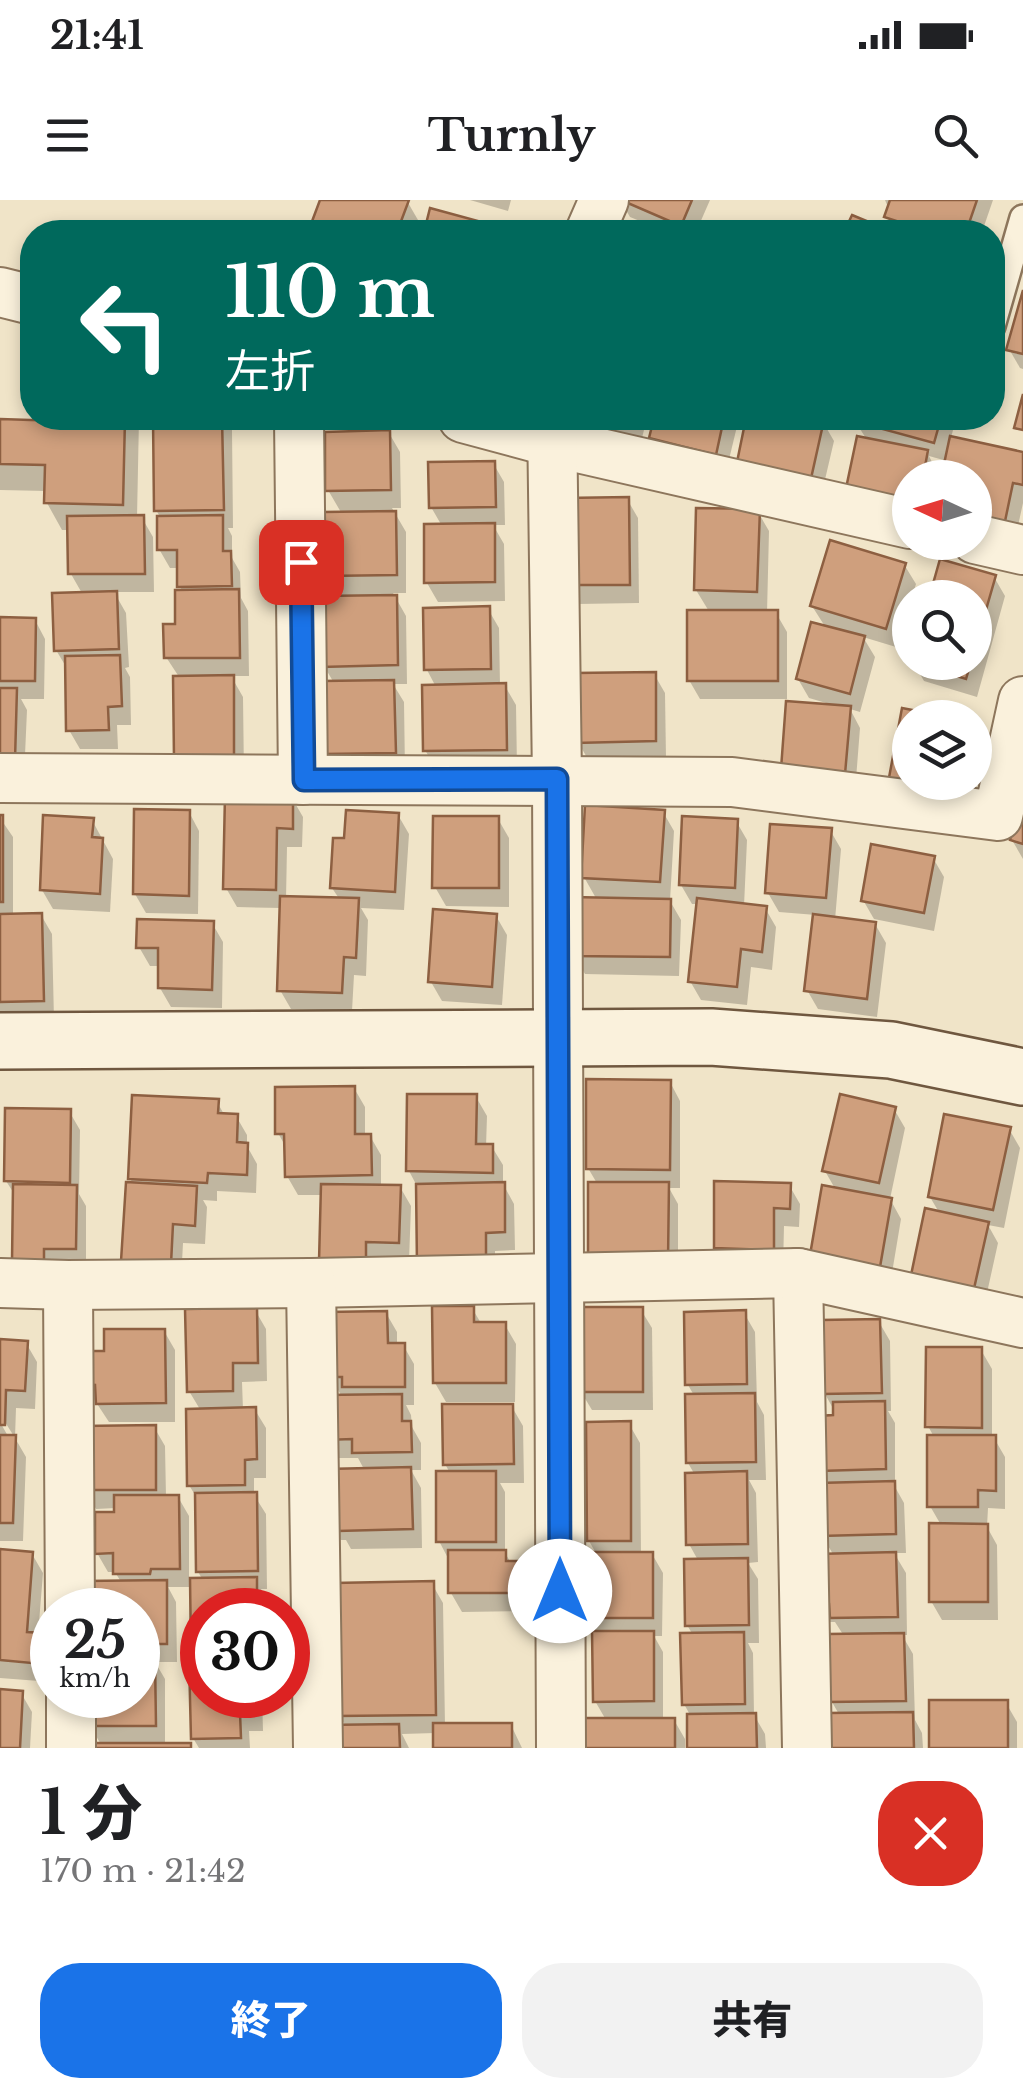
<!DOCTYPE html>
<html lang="ja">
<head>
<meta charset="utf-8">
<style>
	:root { --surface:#fff; --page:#f2f2f2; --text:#202124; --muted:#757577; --accent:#1a73e8 }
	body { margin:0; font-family:"Libre Baskerville","Noto Sans JP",serif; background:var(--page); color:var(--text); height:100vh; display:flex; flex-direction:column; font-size:38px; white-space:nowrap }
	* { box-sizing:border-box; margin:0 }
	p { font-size:32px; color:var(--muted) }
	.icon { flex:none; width:55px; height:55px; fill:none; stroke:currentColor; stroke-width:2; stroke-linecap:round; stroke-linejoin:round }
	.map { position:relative; height:1548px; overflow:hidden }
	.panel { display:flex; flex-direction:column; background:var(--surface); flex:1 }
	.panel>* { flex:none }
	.hud { position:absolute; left:20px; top:20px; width:985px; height:210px; border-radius:40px; box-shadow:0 5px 15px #0003; background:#00695c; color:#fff; overflow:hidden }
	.needle { width:65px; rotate:274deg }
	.tools { position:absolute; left:892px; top:260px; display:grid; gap:20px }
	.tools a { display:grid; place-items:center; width:100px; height:100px; border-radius:50%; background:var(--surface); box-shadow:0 5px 15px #0003; font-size:50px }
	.speed { position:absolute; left:30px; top:1388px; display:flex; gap:20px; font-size:50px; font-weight:700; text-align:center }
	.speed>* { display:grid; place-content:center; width:130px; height:130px; border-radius:50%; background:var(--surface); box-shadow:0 5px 15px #0003; line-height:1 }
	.speed small { font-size:25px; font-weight:400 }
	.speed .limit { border:15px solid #d22; background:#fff; color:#111 }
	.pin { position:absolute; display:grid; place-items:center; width:85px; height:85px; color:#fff; margin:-42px; border-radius:20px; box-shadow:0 5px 15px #0006 }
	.me { position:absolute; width:110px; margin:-55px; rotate:0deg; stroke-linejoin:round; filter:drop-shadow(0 0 8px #0008) }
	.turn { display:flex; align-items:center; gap:35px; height:210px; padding:0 40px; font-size:45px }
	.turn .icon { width:130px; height:130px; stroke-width:2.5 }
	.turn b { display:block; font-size:70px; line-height:85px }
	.round { display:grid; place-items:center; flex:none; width:105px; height:105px; border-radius:40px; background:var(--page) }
	.headline { display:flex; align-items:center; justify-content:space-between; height:170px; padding:0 40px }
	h1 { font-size:60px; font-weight:800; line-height:75px }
	.cta { display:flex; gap:20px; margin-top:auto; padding:20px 40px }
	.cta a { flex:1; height:115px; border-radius:40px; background:var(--accent); color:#fff; font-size:40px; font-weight:800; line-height:115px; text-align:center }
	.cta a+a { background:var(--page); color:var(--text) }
	.status { display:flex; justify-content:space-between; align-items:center; height:70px; padding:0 50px; background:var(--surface); direction:ltr }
	.status svg { height:28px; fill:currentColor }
	header { display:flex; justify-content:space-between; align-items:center; height:130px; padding:0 40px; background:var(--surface); font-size:45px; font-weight:800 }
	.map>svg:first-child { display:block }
	.shadow { fill:#0003 }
	.building { fill:#cf9f7d; stroke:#8d5f41; stroke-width:2.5 }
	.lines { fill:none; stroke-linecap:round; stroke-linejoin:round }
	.lane-casing { stroke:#8d765c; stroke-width:30 }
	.street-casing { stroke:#8d765c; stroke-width:52 }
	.secondary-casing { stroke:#6f573f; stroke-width:60 }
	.lane { stroke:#faf1dc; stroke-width:25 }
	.street { stroke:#faf1dc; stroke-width:48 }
	.secondary { stroke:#faf1dc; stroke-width:55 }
	.route-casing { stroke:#114b97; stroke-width:25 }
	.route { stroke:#1a73e8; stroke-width:18 }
</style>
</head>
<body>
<div class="status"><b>21:41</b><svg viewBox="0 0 49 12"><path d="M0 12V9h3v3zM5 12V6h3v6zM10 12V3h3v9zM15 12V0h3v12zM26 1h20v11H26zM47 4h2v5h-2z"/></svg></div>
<header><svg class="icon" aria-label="menu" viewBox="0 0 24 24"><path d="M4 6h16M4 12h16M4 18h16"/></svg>Turnly<svg class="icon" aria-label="search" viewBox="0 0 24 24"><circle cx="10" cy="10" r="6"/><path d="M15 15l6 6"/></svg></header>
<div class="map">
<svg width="1023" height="1548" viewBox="0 0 1023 1548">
	<rect width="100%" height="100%" fill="#f0e4c8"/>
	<g class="shadow">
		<path d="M323,0H404L407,1L418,20L414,32H311Z"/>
		<path d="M470,0H511L508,11Z"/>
		<path d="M620,0H710L696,32H667L630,17Z"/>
		<path d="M885,0H993L982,32H896L887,17L888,7Z"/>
		<path d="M1023,99V169L1020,168L1009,149Z"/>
		<path d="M64,218H139L137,318H142L153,337L154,392H114L126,413L129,467L125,468L130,477L131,525H117L118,549H80L69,530L68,470L56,450L83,395L71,374L70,330H62L47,303V291L0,290V222L64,223Z"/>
		<path d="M156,218H224L232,230L233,328H228L232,336V358L240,372L241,398L248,411L249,476H231L243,497L244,576L166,457L178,427L183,393L180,386V368H170L159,349V315L156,310Z"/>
		<path d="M576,218H647L642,238L578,222Z"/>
		<path d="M657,218H739L726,272L663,257L652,238Z"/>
		<path d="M749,218H847L844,228L823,222L834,241L820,301L738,267Z"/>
		<path d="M856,218H956L951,238L1023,254V303L1014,344L975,278L947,261L929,256L937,272L936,278H910L867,240L855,221Z"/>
		<path d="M389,233L400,252L401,308H392L406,332V393H393L406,416L407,484H393L404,502L405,571L337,573L326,554L334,483L324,466L340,398L327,375L342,314L328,290Z"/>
		<path d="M493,263L504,282L505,325H493L504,344L505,401L438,402L427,383L442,326L431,307Z"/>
		<path d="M627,299L638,318L639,403L578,404L567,385Z"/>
		<path d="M758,312L769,331L767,413H776L787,432V499H700L689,480L710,413L696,390Z"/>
		<path d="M905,366L916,384L896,447L863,437L875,457L860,512L850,509L860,528L855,592L795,587L833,505L809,498L798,479L826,428L812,406Z"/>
		<path d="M994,377L1005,396L977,497L924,481L913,462H975V398Z"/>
		<path d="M488,409L499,428L500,486H505L516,505L517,568L436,569L425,550L436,487L427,470Z"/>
		<path d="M0,420H35L45,439L44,499H21L27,510L24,578L0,577Z"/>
		<path d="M654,474L665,493L666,559L589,561L578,542Z"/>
		<path d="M910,518V582H966L961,612L902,601Z"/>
		<path d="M292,598L303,617L302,647H287L286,699L340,700L332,688L346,641L398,615L409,634L404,710L361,708L368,720L366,776L354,775L352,811L291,809L280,790L282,708L237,707L226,688Z"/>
		<path d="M1023,602V659L1012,640Z"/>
		<path d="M189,612L199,631L198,714L146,713L135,694Z"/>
		<path d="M663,612L674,631L670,701L681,720L679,776L585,774L574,755L597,700L584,677Z"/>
		<path d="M0,618L13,637V716L41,715L52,734L54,820H0Z"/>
		<path d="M498,619L509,638V707L446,706L435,687Z"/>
		<path d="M92,620L113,659L110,712L53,709L42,690Z"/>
		<path d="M736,621L747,640L744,706L765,708L776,727L772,770L751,767L747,805L701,800L690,781L699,704H692L681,685Z"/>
		<path d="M830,630L841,649L835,720L875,724L886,743L877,817L818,809L807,790L816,715L779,712L768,693Z"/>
		<path d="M933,658L944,677L934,731L874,719L863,700Z"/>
		<path d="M496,716L507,735L502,805L442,801L431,782Z"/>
		<path d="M212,723L223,742L222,808L171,807L160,788L161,766H150L139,747Z"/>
		<path d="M670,882L680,901V988H669L678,1004V1080L598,985L588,968Z"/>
		<path d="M354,888L365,907V936H370L381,955V987H400L411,1006L409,1061L375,1080L323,995H298L287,976V949L278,933Z"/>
		<path d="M476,897L487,916L486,947H492L503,965V984L514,1004L515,1050L495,1051V1084L418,988L409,971Z"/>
		<path d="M217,902L225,916H236L247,935V946L257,964L256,993L217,991V1001L203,1000L207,1007L205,1044L183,1043L181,1082L130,978Z"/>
		<path d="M894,909L905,928L890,999L901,1019L890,1085L825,971Z"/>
		<path d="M69,911L80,930L79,994L86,1006V1067L26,1081L15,995L6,981Z"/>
		<path d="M1009,929L1020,948L1004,1028L988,1025L998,1043L983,1111L940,1014L930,997Z"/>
		<path d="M789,985L800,1004L799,1027L784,1026L783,1068L727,1067L716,1048Z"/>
		<path d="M472,1108L482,1125H505L516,1144L515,1202H446L435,1183Z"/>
		<path d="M255,1110L266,1129L267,1181L242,1182L243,1210H255L266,1228V1278H254V1295L266,1314L267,1389H261L266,1398V1410H202V1495H262L263,1531H249L250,1548H199L193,1538L198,1460L194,1453L193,1387H168L176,1402L177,1462H155L165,1479V1545L191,1548L102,1546L90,1526L138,1495V1410L115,1372H108L97,1353L117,1315L116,1308L96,1309L85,1290L154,1227L165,1246L166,1297H178L189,1316V1380H203L198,1372V1300L189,1285L201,1211L189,1191Z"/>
		<path d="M641,1110L652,1128L653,1210H592L581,1192Z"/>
		<path d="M386,1113L397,1132V1145H403L414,1164V1205H406L411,1215L412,1227L421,1243V1270H411L421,1288L422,1348L351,1349L346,1340H341L330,1321L365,1271L358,1258H338L327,1239L342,1197L331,1177Z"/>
		<path d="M744,1113L755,1132L757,1202L764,1215L766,1280H749L756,1293L758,1362L748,1363L758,1379L759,1443H748L753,1453L754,1515L765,1534L766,1548H690L689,1513L684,1504L693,1435L687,1425L699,1362L689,1344L695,1275L688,1263L695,1197L688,1185Z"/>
		<path d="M879,1122L890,1141L891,1211H888L895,1223V1287L904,1303L906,1353H894L906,1373L907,1435H902L913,1454L915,1520L922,1533L923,1548H831L840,1516L832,1502L844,1436L835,1422H830L819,1403L834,1356L822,1335L830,1285L822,1270L835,1218V1212L825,1194Z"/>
		<path d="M164,1131L175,1150V1222H109L84,1184Z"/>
		<path d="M0,1141L26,1143L37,1162L35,1209L16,1208L15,1238L0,1214Z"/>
		<path d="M981,1150L992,1169V1238H994L1005,1257V1309L988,1308L987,1327L997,1345L998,1420H942L931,1401L941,1325L930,1306L934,1237L928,1226Z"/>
		<path d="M512,1207L523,1226L524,1283H500L505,1292V1353L511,1363H519L530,1382V1411L462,1412L451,1393L450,1362L439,1341L450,1273L445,1264Z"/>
		<path d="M0,1222L9,1238H15L26,1257L23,1341H0Z"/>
		<path d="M629,1224L640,1243L641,1355L652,1354L663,1373L662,1436H654L663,1452V1520H674L685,1539V1548H585L606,1520L595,1501L594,1433L585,1418L597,1355L589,1341Z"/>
		<path d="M0,1352L32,1354L43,1373L38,1435L43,1436L52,1452V1482L0,1478Z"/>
		<path d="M432,1384L443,1403L445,1526L511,1525L522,1548H435V1533L402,1534L409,1548H327L346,1527L340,1516Z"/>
		<path d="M0,1492L21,1493L32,1512L30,1548H0Z"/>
		<path d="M1006,1503L1017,1522V1548H932Z"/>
	</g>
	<g class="building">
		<path d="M320,0H409L397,32H308Z"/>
		<path d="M621,0H692L681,26Z"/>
		<path d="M890,0H977L966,32H930L884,17Z"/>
		<path d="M430,8L518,32H424Z"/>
		<path d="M852,15L893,32H844Z"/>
		<path d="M165,24L193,32H162Z"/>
		<path d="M1023,90V154L1006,150Z"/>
		<path d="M1023,194V230L1014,228Z"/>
		<path d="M61,218H125L123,305L44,303L45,265L0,264V219L61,221Z"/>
		<path d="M153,218H222L224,310L154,311Z"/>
		<path d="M654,218H724L716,255L649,238Z"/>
		<path d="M746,218H815L824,220L810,283L736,267Z"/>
		<path d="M854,218H941L934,243L853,221Z"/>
		<path d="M390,230L391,290L325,291V232Z"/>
		<path d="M857,236L928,250L923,278H910V306L845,293Z"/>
		<path d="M950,236L1023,252V285L1013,283L1004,326L975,320V278H941Z"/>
		<path d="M495,261L496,307L429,308L428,262Z"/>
		<path d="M629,297L630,385H565L564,298Z"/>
		<path d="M696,308L760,309L757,392L694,390Z"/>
		<path d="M396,311L397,375L324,376L323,312Z"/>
		<path d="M144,315L145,374H68L67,316Z"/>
		<path d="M223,315V351H231L232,386L177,387V350H157V316Z"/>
		<path d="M495,323V382L424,383V324Z"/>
		<path d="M830,340L906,363L886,429L810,406Z"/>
		<path d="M940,359L996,375L975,448V398H929Z"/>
		<path d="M239,389L240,458H164L163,424H175V390Z"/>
		<path d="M117,391L119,449L54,451L52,393Z"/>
		<path d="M397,395L398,465L321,467L320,396Z"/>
		<path d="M490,406L491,469L424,470L423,408Z"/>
		<rect x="687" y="410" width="91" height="71"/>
		<path d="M0,417L36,418L35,481H0Z"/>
		<path d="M811,422L865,436L850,494L796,479Z"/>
		<path d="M120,455L122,506L108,507L109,530L66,531L65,456Z"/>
		<path d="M911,462H971L966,479Z"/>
		<path d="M656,472V541L575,543L574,473Z"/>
		<path d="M234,475V558H174L173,476Z"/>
		<path d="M394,480L396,553L323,554L322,481Z"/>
		<path d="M506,483L507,550L423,551L422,485Z"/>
		<path d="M0,488H17L15,560L0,559Z"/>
		<path d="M786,501L851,506L845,574L781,569Z"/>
		<path d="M902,508L954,518H910V582H953L951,594L888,583Z"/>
		<path d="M1023,592V644L1010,640Z"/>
		<path d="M225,595L293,596V629L277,628L276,690L223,689Z"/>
		<path d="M585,605L665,610L660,682L581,678Z"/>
		<path d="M134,609L190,610L189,696L133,694Z"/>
		<path d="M346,610L399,613L395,692L330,688L333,638H344Z"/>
		<rect x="0" y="615" width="3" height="87"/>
		<path d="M43,615L94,618L92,637L103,638L100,694L40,690Z"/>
		<path d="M433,616H499V688H432Z"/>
		<path d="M682,616L738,619L735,688L679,685Z"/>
		<path d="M770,624L832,628L826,698L765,693Z"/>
		<path d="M871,644L935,656L924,713L861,701Z"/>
		<path d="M280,696L359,698L356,758L344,757L342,793L277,791Z"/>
		<path d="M572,697L671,699L670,757L572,756Z"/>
		<path d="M697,698L767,706L762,752L741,749L737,787L688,782Z"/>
		<path d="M433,709L497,714L492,787L428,782Z"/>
		<path d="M42,713L44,801L0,802V714Z"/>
		<path d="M813,714L876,722L867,799L804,791Z"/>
		<path d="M137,719L214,721L212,790L158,788V748H136Z"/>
		<path d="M586,879L671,880L670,970L586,969Z"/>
		<path d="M355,886V934H371L372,975L285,977L284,934H275V887Z"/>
		<path d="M407,894H477L476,944H493V973L406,971Z"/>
		<path d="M840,894L896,907L879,983L822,971Z"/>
		<path d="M132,895L219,899L218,913L238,914L237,942L248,943L247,975L208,973L207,983L128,979Z"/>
		<path d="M5,908L71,909L70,983L4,981Z"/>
		<path d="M944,914L1011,927L993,1010L928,997Z"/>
		<path d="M714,981L791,983L790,1009L774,1008V1050L714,1048Z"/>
		<path d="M126,982L197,986L195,1026L173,1024L171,1064L121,1061Z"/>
		<path d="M505,982V1032L486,1033V1065L417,1066L416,984Z"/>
		<path d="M588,982H669L668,1062L588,1061Z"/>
		<path d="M13,984L77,985L76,1049H44V1063L12,1062Z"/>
		<path d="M321,984L401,985L399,1043L366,1042V1062H319Z"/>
		<path d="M822,985L892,998L880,1067L810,1055Z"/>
		<path d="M925,1008L989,1022L973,1093L910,1080Z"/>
		<path d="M432,1106H474V1122H506V1183H433Z"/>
		<rect x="578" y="1107" width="65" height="85"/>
		<path d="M257,1108L258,1163H233V1191L187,1192L185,1109Z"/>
		<path d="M746,1110L747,1184L685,1185L684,1112Z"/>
		<path d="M387,1111L388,1143H405V1187H342V1177H328L327,1112Z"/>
		<path d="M880,1119L882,1193L822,1194L821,1120Z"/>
		<path d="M104,1129H165L166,1203L96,1204L95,1185L82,1184L81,1151H104Z"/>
		<path d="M0,1139L28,1141L25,1191L6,1190L5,1225H0Z"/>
		<path d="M926,1147H982V1228L925,1227Z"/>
		<path d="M755,1193L756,1262L686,1263L685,1194Z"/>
		<path d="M402,1194V1221H411L412,1252L352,1253V1239L325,1240L324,1195Z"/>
		<path d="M885,1201L886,1269L819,1271L818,1216L833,1215V1202Z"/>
		<path d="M442,1204H513L514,1264L443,1265Z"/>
		<path d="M256,1207L257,1259L245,1260V1285L187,1286L186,1209Z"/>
		<path d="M631,1221V1341H587L586,1222Z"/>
		<path d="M156,1225V1290H82V1226Z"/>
		<path d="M0,1235H16L13,1323H0Z"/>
		<path d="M927,1235H996V1291L978,1290V1307H927Z"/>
		<path d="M411,1267L413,1329L338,1331L327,1269Z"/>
		<rect x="436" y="1271" width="60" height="71"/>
		<path d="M747,1271L748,1344L686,1345L685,1273Z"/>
		<path d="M895,1281L896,1334L820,1336L818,1283Z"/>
		<path d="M257,1292L258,1371L196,1372L195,1293Z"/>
		<path d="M114,1295H179L180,1369H151L150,1374H113V1353L95,1354V1312H114Z"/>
		<path d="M929,1323L988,1324V1402H929Z"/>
		<path d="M0,1349L33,1352L27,1432L45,1433L42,1464L0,1460Z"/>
		<path d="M448,1350H506V1361H520V1393H448Z"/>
		<rect x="583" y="1352" width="70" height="66"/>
		<path d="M896,1352L898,1417L830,1418L829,1404H816V1354Z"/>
		<path d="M748,1358L749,1425L685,1426L684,1359Z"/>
		<path d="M257,1377V1410H202V1454H191L190,1378Z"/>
		<path d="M167,1380V1444H138V1410H85V1381Z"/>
		<path d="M434,1381L436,1515L337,1516L334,1383Z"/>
		<path d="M592,1431H654V1501L593,1502Z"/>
		<path d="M744,1432L745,1504L682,1505L680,1433Z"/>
		<path d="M904,1433L906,1501L829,1502L828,1434Z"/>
		<path d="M202,1457V1495H253L254,1513H240L241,1538L191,1539L189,1458Z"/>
		<path d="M138,1458H155L156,1526H88L87,1495H138Z"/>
		<path d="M0,1489L23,1491L20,1548H0Z"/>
		<rect x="929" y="1500" width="79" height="48"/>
		<path d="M913,1512L914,1548H829L828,1513Z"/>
		<path d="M756,1513L757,1548H687V1514Z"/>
		<path d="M582,1518H675V1548H583Z"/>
		<rect x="433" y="1523" width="79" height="25"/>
		<path d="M399,1524L400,1548H325L324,1525Z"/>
		<rect x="83" y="1543" width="108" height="5"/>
	</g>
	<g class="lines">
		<defs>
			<path id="lane" d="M992,126L1023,18"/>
			<g id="street">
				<path d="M590,32L604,0"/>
				<path d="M0,92L32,100"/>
				<path d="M299,218L303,580"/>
				<path d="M463,218L552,242L910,324"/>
				<path d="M552,218L557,579L561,1548"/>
				<path d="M975,339L1023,350"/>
				<path d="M0,578L732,582L998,616L1023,501"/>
				<path d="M798,1073L807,1548"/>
				<path d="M0,1083L68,1085L311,1083L798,1073L1023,1123"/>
				<path d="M311,1083L318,1548"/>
				<path d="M68,1085L70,1410"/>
				<path d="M71,1495V1548"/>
			</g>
			<path id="secondary" d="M0,841L711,837L891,850L1023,877"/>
		</defs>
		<use href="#lane" class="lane-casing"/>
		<use href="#street" class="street-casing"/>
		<use href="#secondary" class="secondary-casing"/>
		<use href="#lane" class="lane"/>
		<use href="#street" class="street"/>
		<use href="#secondary" class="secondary"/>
	</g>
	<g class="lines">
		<defs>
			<path id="route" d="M301,362L304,580L557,579L560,1391"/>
		</defs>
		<use href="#route" class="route-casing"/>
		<use href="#route" class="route"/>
	</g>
</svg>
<div class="tools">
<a><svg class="needle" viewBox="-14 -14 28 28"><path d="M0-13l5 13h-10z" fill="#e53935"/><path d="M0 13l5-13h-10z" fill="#757577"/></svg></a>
<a><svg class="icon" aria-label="search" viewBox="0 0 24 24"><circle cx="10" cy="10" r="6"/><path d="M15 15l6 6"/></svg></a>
<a><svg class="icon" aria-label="layers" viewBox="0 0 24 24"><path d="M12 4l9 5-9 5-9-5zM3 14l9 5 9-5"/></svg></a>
</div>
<div class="speed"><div>25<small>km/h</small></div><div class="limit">30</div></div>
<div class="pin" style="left:301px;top:362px;background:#d93025"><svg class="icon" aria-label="arrive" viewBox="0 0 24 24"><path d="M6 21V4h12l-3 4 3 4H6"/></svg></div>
<svg class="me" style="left:560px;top:1391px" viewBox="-20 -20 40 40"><circle r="19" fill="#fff"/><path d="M0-13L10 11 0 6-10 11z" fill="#1a73e8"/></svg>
<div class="hud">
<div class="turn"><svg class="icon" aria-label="left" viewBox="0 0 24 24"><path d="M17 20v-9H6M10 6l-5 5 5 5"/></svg><div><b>110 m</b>左折</div></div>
</div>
</div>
<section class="panel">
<div class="headline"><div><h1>1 分</h1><p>170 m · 21:42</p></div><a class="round" style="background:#d93025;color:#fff"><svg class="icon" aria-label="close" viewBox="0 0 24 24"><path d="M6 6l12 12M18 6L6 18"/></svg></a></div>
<div class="cta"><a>終了</a><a>共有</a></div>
</section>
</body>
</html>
